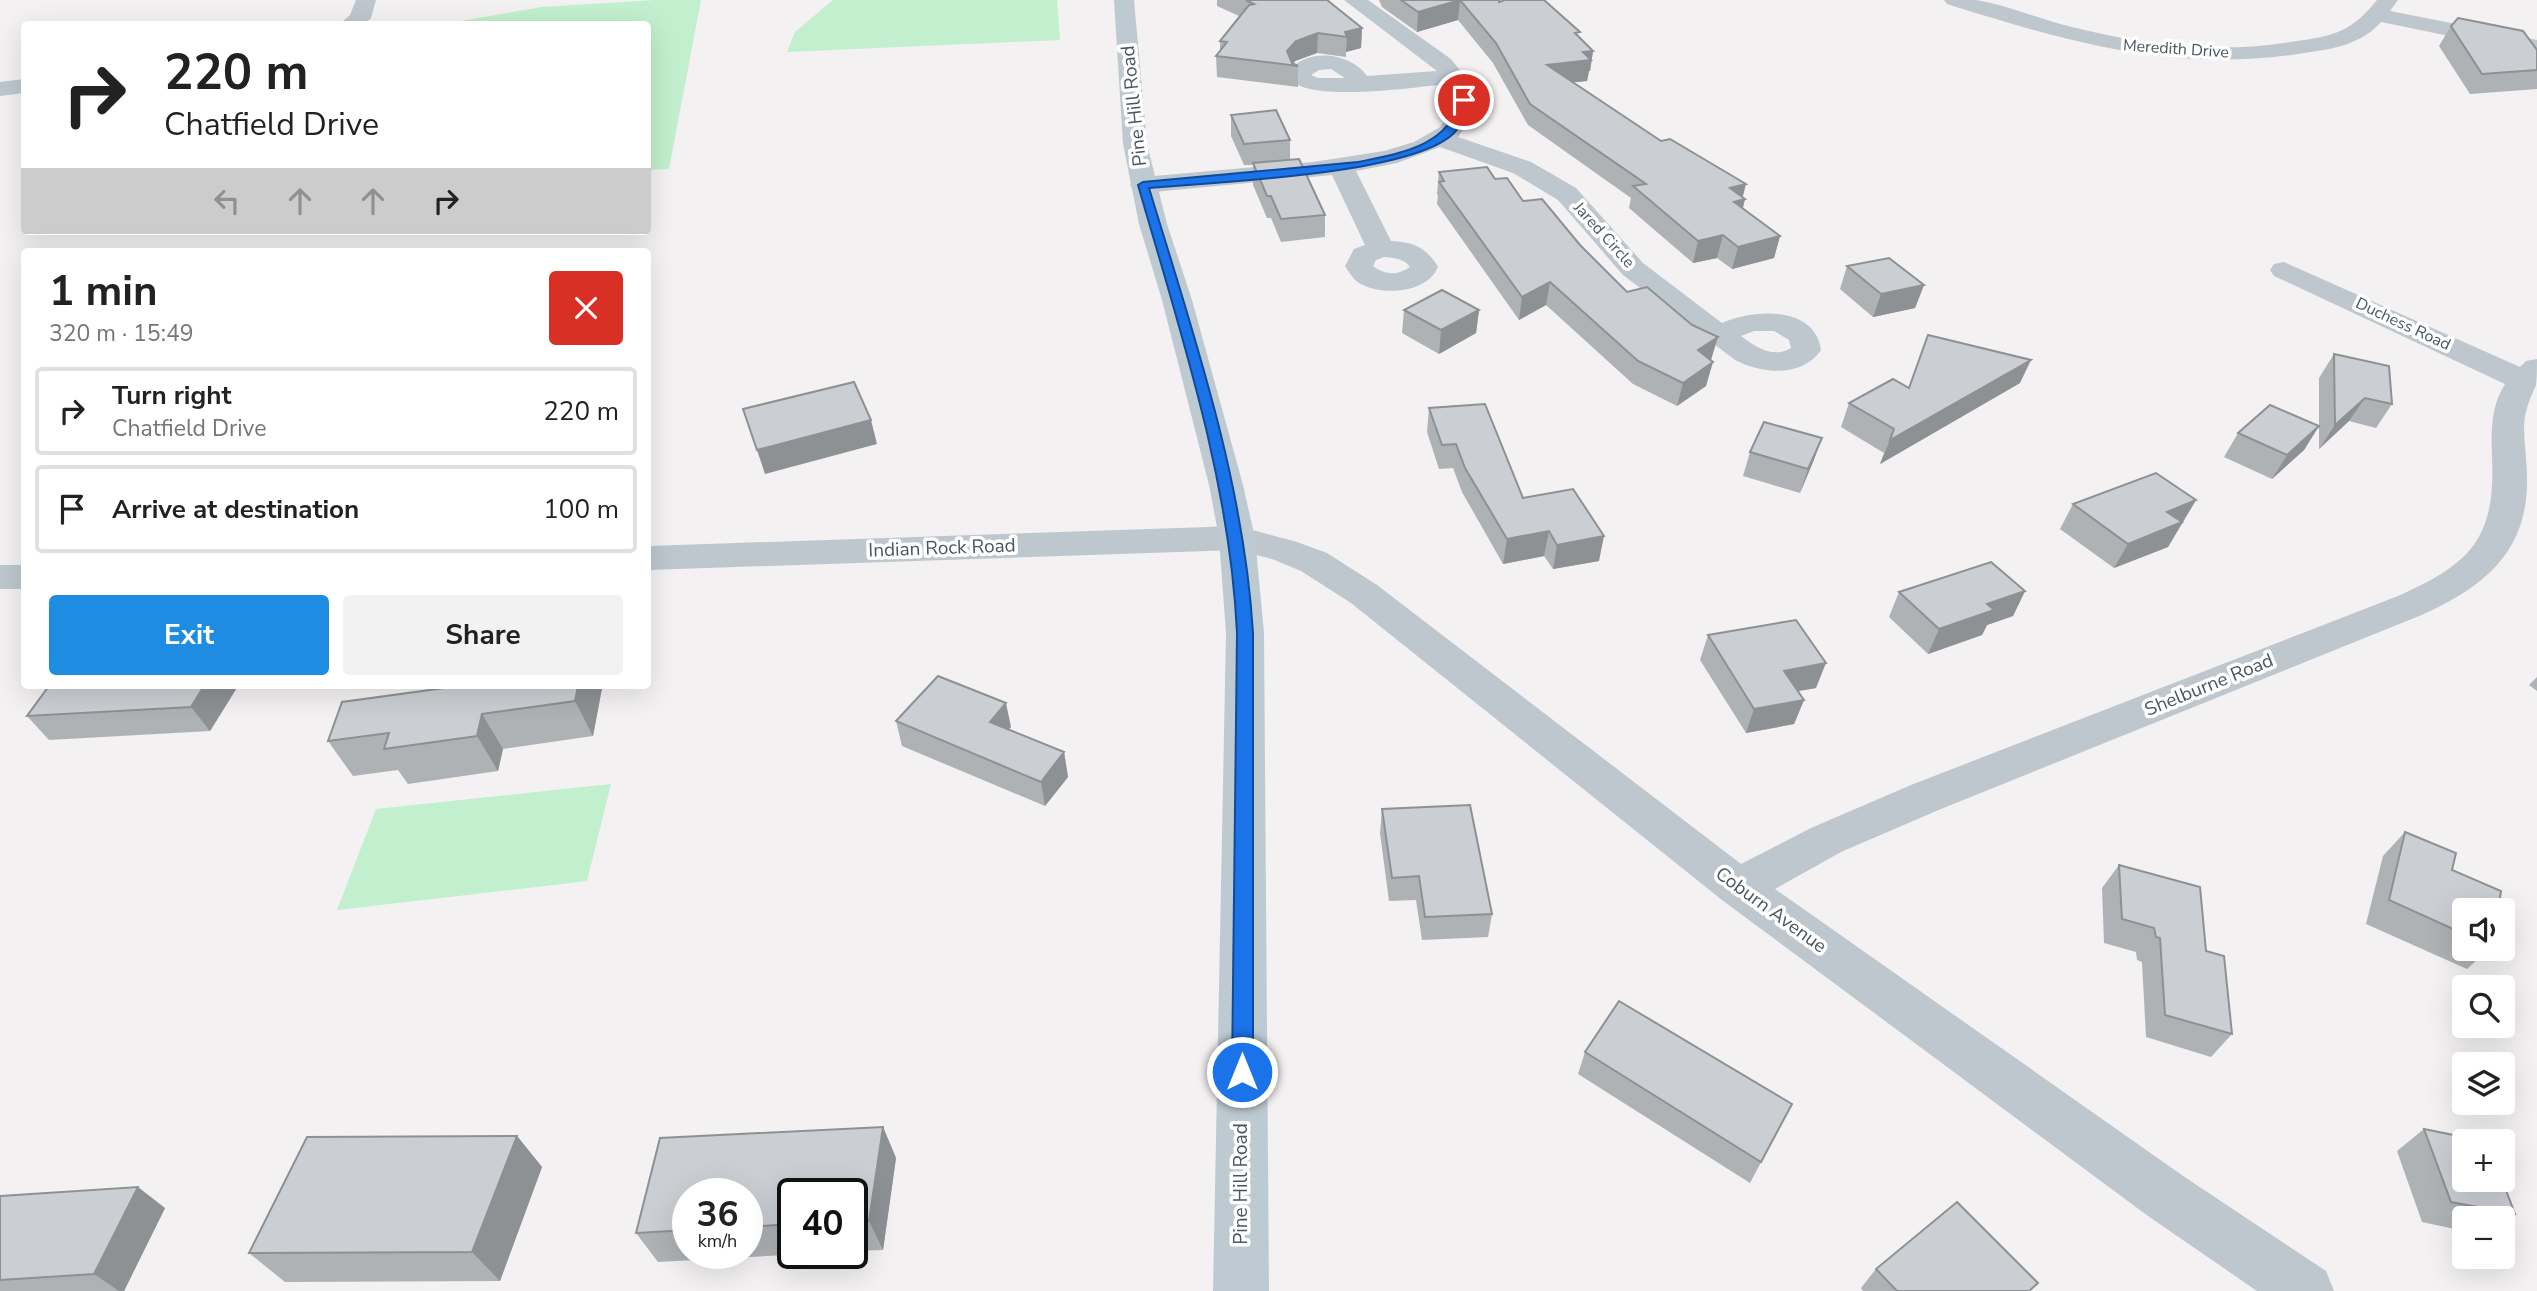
<!DOCTYPE html>
<html lang="en">
<head>
<meta charset="utf-8">
<style>
	:root { --surface:#fff; --page:#f2f2f2; --text:#222; --muted:#767676; --line:#e0e0e0; --accent:#1e8ce1 }
	body { margin:0; font-family:"Nunito Sans",sans-serif; background:var(--page); color:var(--text); height:100vh; display:flex; flex-direction:column; font-size:26px; white-space:nowrap }
	* { box-sizing:border-box; margin:0 }
	p { font-size:23px; color:var(--muted) }
	.icon { flex:none; width:38px; height:38px; fill:none; stroke:currentColor; stroke-width:2; stroke-linecap:round; stroke-linejoin:round }
	.map { position:relative; flex:1; overflow:hidden }
	.drawer { position:absolute; left:21px; top:248px; width:630px; height:441px; display:flex; flex-direction:column; background:var(--surface); border-radius:7px; box-shadow:0 7px 28px #0002 }
	.drawer>* { flex:none }
	.hud { position:absolute; left:21px; top:21px; width:630px; height:214px; border-radius:7px; box-shadow:0 7px 28px #0002; background:#fff; color:var(--text); overflow:hidden }
	.tools { position:absolute; left:2452px; top:898px; display:grid; gap:14px }
	.tools a { display:grid; place-items:center; width:63px; height:63px; border-radius:7px; background:var(--surface); box-shadow:0 7px 28px #0002; font-size:35px }
	.speed { position:absolute; left:672px; top:1178px; display:flex; gap:14px; font-size:35px; font-weight:700; text-align:center }
	.speed>* { display:grid; place-content:center; width:91px; height:91px; border-radius:50%; background:var(--surface); box-shadow:0 7px 28px #0002; line-height:1 }
	.speed small { font-size:18px; font-weight:400 }
	.speed .limit { border:4px solid #111; border-radius:10px; background:#fff; color:#111 }
	.pin { position:absolute; display:grid; place-items:center; width:60px; height:60px; color:#fff; margin:-30px; border:4px solid #fff; border-radius:50%; box-shadow:0 2px 7px #0007 }
	.me { position:absolute; width:77px; margin:-38px; rotate:0deg; stroke-linejoin:round; filter:drop-shadow(0 0 5px #0008) }
	.turn { display:flex; align-items:center; gap:24px; height:147px; padding:0 28px; font-size:32px }
	.turn .icon { width:91px; height:91px; stroke-width:2.5 }
	.turn b { display:block; font-size:49px; line-height:60px }
	.lanes { display:flex; align-items:center; height:66px; padding:0 28px; background:#0003; justify-content:center; gap:35px; direction:ltr }
	.lanes .off { opacity:.35 }
	.round { display:grid; place-items:center; flex:none; width:74px; height:74px; border-radius:7px; background:var(--page) }
	.summary { display:flex; align-items:center; justify-content:space-between; height:119px; padding:0 28px }
	h1 { font-size:42px; font-weight:700; line-height:52px }
	.primary-button { display:flex; gap:14px; margin-top:auto; padding:14px 28px }
	.primary-button a { flex:1; height:80px; border-radius:7px; background:var(--accent); color:#fff; font-size:28px; font-weight:700; line-height:80px; text-align:center }
	.primary-button a+a { background:var(--page); color:var(--text) }
	ul { padding:0; list-style:none }
	li { display:flex; align-items:center; gap:21px; height:88px; margin:0 14px 10px; padding:0 14px; border:4px solid var(--line); border-radius:7px }
	li div { flex:1 }
	li b { display:block; font-size:26px }
	li em { font-style:normal }
	.map>svg:first-child { display:block }
	.green { fill:#c2efcd }
	.lines { fill:none; stroke-linecap:round; stroke-linejoin:round }
	.street { fill:#bdc7cd; fill-rule:evenodd }
	.secondary { fill:#becad2; fill-rule:evenodd }
	.wall { fill:#afb2b5; fill-rule:evenodd }
	.shaded-wall { fill:#8e9194 }
	.building { fill:#cbcfd3; stroke:#8e9194; stroke-width:2 }
	.route { fill:#1a73e8; stroke:#114b97; stroke-width:2 }
	.labels { text-anchor:middle; dominant-baseline:central; stroke-width:7; stroke-linejoin:round; paint-order:stroke }
	.far-street-label { font-size:16px; fill:#49575e; stroke:#fff }
	.street-label { font-size:19px; fill:#49575e; stroke:#fff }
</style>
</head>
<body>
<div class="map">
<svg width="2537" height="1291" viewBox="0 0 2537 1291">
	<rect width="100%" height="100%" fill="#f3f1f1"/>
	<g class="green">
		<path d="M655,0H701L669,169L648,170V24H443L542,7Z"/>
		<path d="M833,0H1057L1060,40L787,52L795,32Z"/>
		<path d="M611,784L587,881L337,910L376,809Z"/>
	</g>
	<g class="lines">
		<g class="street">
			<path d="M356,0H376L371,18L364,24H340L350,15Z"/>
			<path d="M1344,0H1368L1451,59L1473,87L1475,112L1458,137L1531,162L1576,188L1643,263L1722,323C1753,309 1815,305 1821,350C1802,378 1762,374 1735,360L1623,275L1558,200L1513,173L1440,147L1397,163L1356,171L1391,241C1414,242 1426,247 1438,267C1427,294 1381,296 1359,283C1353,279 1349,272 1345,266L1354,249L1365,245L1332,175L1143,193L1134,191L1130,185L1134,179L1143,177L1313,162L1384,151L1414,142L1440,127L1451,112L1448,84C1423,86 1287,107 1289,72C1306,46 1352,53 1367,76L1437,71ZM1331,69L1345,78H1318L1311,75L1319,70ZM1384,257C1393,258 1404,258 1410,267C1397,276 1385,275 1373,266L1376,260ZM1754,331H1774L1789,340L1791,348C1773,359 1756,347 1741,336Z"/>
			<path d="M1944,0C1954,0 1965,0 1976,0C2004,4 2039,19 2068,26C2138,44 2212,54 2284,43C2329,36 2347,37 2377,0H2398L2390,11L2537,40V54L2381,22C2361,45 2332,49 2304,53C2176,74 2068,42 1947,4Z"/>
			<path d="M24,79V93L0,96V82Z"/>
			<path d="M2284,262L2520,367L2526,361L2537,359C2537,366 2537,378 2536,385C2530,399 2525,409 2524,426C2524,443 2527,461 2527,479C2528,551 2485,586 2424,614L1941,809L1841,852L1775,889L2186,1178L2326,1271L2334,1291H2257L2148,1216L1722,900L1351,603L1301,571L1272,559L1237,550L648,570V546L1237,526L1297,542L1327,553L1377,585L1741,864L1811,828L1911,785L2398,596C2470,564 2496,539 2492,457C2491,430 2491,406 2505,384L2274,276L2270,270L2274,264Z"/>
			<rect x="0" y="565" width="24" height="24"/>
		</g>
		<path class="secondary" d="M1114,0H1134L1147,144L1167,224L1192,300L1243,485L1255,538L1264,633L1269,1291H1213L1226,633L1219,538L1209,485L1162,300L1139,224L1123,144Z"/>
	</g>
	<g class="wall">
		<path d="M1217,0H1327L1362,28L1361,48L1346,52V57L1317,53L1295,61L1293,64L1298,66V87L1217,77L1216,56L1220,51V41L1239,16L1217,6Z"/>
		<path d="M1379,0H1499V2L1579,37L1593,51L1590,71H1589L1587,81L1573,82L1745,199L1743,208L1780,236L1774,258L1732,269L1717,258L1693,263L1629,208L1631,198L1528,125L1493,63L1458,20L1417,32L1382,7Z"/>
		<path d="M2451,26L2537,50V89L2470,94L2439,46Z"/>
		<path d="M1231,115L1290,140V160L1325,215V237L1281,242L1271,218H1267L1253,185V165H1244L1231,136Z"/>
		<path d="M1439,172L1495,179L1580,245L1627,292L1711,360L1706,386L1677,406L1633,384L1546,305L1519,320L1437,204L1438,196L1437,194Z"/>
		<path d="M1847,266L1924,285L1915,308L1873,317L1840,289Z"/>
		<path d="M1404,310H1479L1476,333L1439,354L1402,333Z"/>
		<path d="M2334,354L2392,404L2376,428L2349,421L2319,449V426L2304,450L2272,479L2224,457L2238,433L2319,426V378Z"/>
		<path d="M2020,383L1880,464L1884,453L1841,427L1849,403L1908,388Z"/>
		<path d="M1429,408L1523,498L1599,561L1553,569L1544,556L1503,564L1462,492L1453,468L1439,469L1427,432Z"/>
		<path d="M1822,438L1813,462L1800,493L1743,476L1750,452Z"/>
		<path d="M2196,500L2168,547L2114,568L2060,529L2073,504Z"/>
		<path d="M2025,591L2013,616L1987,625L1982,635L1928,654L1889,617L1899,592Z"/>
		<path d="M1708,635L1816,688L1798,691L1804,700L1794,724L1746,733L1700,660Z"/>
		<path d="M2537,677V691L2529,685Z"/>
		<path d="M238,686L210,731L49,740L27,716Z"/>
		<path d="M459,686H601L602,688L593,736L503,749L498,771L408,784L398,770L353,776L328,741Z"/>
		<path d="M896,721L1011,727L1008,730L1064,752L1068,777L1045,806L902,746Z"/>
		<path d="M1382,809L1492,914L1488,937L1422,940L1416,900L1389,901L1380,833Z"/>
		<path d="M2405,832L2464,910V948H2490L2467,969L2366,924L2383,856Z"/>
		<path d="M2119,865L2206,951L2232,1034L2211,1057L2146,1037L2142,962L2137,960L2136,952L2104,943L2102,888Z"/>
		<path d="M1585,1052L1792,1104L1750,1183L1578,1074Z"/>
		<path d="M883,1127L896,1158L883,1250L852,1251V1194H793V1253H822L658,1262L636,1233L660,1138ZM688,1194H747V1253H688Z"/>
		<path d="M2424,1129L2515,1214L2502,1223V1218H2464V1231L2422,1222L2397,1151Z"/>
		<path d="M517,1136L542,1167L500,1281L285,1282L249,1253Z"/>
		<path d="M0,1196L165,1208L124,1291H0Z"/>
		<path d="M1876,1269L2030,1291H1863L1861,1288Z"/>
	</g>
	<g class="shaded-wall">
		<path d="M1460,0L1458,20L1417,32L1418,12Z"/>
		<path d="M1362,28L1361,48L1346,52L1347,37L1345,32Z"/>
		<path d="M1318,33L1317,53L1295,61L1292,66L1287,51L1296,41Z"/>
		<path d="M1593,51L1590,71H1589L1587,81L1545,85L1547,65L1583,52Z"/>
		<path d="M1746,184L1742,200L1745,199L1739,222L1730,188Z"/>
		<path d="M1723,235L1717,258L1693,263L1698,241Z"/>
		<path d="M1780,236L1774,258L1732,269L1738,247Z"/>
		<path d="M1550,282L1546,305L1519,320L1522,297Z"/>
		<path d="M1924,285L1915,308L1873,317L1881,294Z"/>
		<path d="M1479,310L1476,333L1439,354L1441,330Z"/>
		<path d="M1718,337L1711,360L1692,373L1698,350Z"/>
		<path d="M2031,360L2020,383L1880,464L1890,440Z"/>
		<path d="M1713,362L1706,386L1677,406L1683,383Z"/>
		<path d="M2365,398L2349,421L2319,449L2335,425Z"/>
		<path d="M871,420L877,444L765,474L757,450Z"/>
		<path d="M2319,426L2304,450L2272,479L2287,455Z"/>
		<path d="M1822,438L1813,462L1800,493L1808,469Z"/>
		<path d="M2196,500L2168,547L2114,568L2128,544L2167,512Z"/>
		<path d="M1549,531L1544,556L1503,564L1507,539Z"/>
		<path d="M1604,536L1599,561L1553,569L1557,545Z"/>
		<path d="M2025,591L2013,616L1987,625L1982,635L1928,654L1939,629L1987,604Z"/>
		<path d="M1826,663L1816,688L1775,695L1784,671Z"/>
		<path d="M204,686H238L210,731L191,707Z"/>
		<path d="M578,686H601L602,688L593,736L575,701Z"/>
		<path d="M1804,700L1794,724L1746,733L1754,709Z"/>
		<path d="M1006,703L1011,727L995,746L990,722Z"/>
		<path d="M482,714L503,749L498,771L477,736Z"/>
		<path d="M1064,752L1068,777L1045,806L1041,782Z"/>
		<path d="M883,1127L896,1158L883,1250L869,1221Z"/>
		<path d="M517,1136L542,1167L500,1281L472,1252Z"/>
		<path d="M138,1187L165,1208L124,1291H119L94,1274Z"/>
	</g>
	<g class="building">
		<path d="M1246,0H1327L1362,28L1345,32L1347,37L1318,33L1296,41L1287,51L1292,63L1298,66L1216,56L1227,42L1220,41L1249,5L1254,4Z"/>
		<path d="M1401,0H1499V2L1505,0H1544L1580,32L1575,33L1593,51L1583,52L1591,60L1547,65L1661,141L1670,139L1746,184L1730,188L1745,199L1734,202L1780,236L1738,247L1723,235L1698,241L1633,186L1646,184L1530,104L1496,43L1460,0L1418,12Z"/>
		<path d="M2458,18L2523,31L2537,50V70L2482,74L2451,26Z"/>
		<path d="M1276,110L1290,140L1244,144L1231,115Z"/>
		<path d="M1299,159L1325,215L1281,219L1271,196H1267L1253,163Z"/>
		<path d="M1487,167L1495,179L1507,178L1523,201L1542,199L1580,245L1627,292L1647,287L1692,325L1718,337L1698,350L1713,362L1683,383L1638,361L1550,282L1522,297L1439,182L1444,181L1439,172Z"/>
		<path d="M1889,258L1924,285L1881,294L1847,266Z"/>
		<path d="M1442,290L1479,310L1441,330L1404,310Z"/>
		<path d="M1928,335L2031,360L1890,440L1894,429L1849,403L1893,379L1909,388Z"/>
		<path d="M2334,354L2389,366L2392,404L2365,398L2335,425Z"/>
		<path d="M854,382L871,420L757,450L743,409Z"/>
		<path d="M1485,404L1523,498L1573,489L1604,536L1557,545L1549,531L1507,539L1465,468L1456,444L1442,445L1429,408Z"/>
		<path d="M2270,405L2319,426L2287,455L2238,433Z"/>
		<path d="M1764,422L1822,438L1808,469L1750,452Z"/>
		<path d="M2156,473L2196,500L2167,512L2182,522L2128,544L2073,504Z"/>
		<path d="M1991,562L2025,591L1987,604L1994,610L1939,629L1899,592Z"/>
		<path d="M1796,620L1826,663L1784,671L1804,700L1754,709L1708,635Z"/>
		<path d="M938,676L1006,703L990,722L1064,752L1041,782L896,721Z"/>
		<path d="M49,686H204L191,707L27,716Z"/>
		<path d="M459,686H578L575,701L482,714L477,736L384,749L389,733L328,741L342,702Z"/>
		<path d="M1470,805L1492,914L1425,917L1419,876L1392,878L1382,809Z"/>
		<path d="M2405,832L2456,853L2452,870L2501,891L2498,910H2464V934L2389,900Z"/>
		<path d="M2119,865L2200,887L2206,951L2224,956L2232,1034L2165,1015L2160,938L2156,937L2154,928L2122,919Z"/>
		<path d="M1619,1001L1792,1104L1761,1162L1585,1052Z"/>
		<path d="M883,1127L869,1221H852V1194H793V1224L747,1227V1194H688V1230L636,1233L660,1138Z"/>
		<path d="M2424,1129L2483,1141H2464V1180H2502L2515,1214L2451,1202Z"/>
		<path d="M517,1136L472,1252L249,1253L307,1137Z"/>
		<path d="M138,1187L94,1274L0,1280V1196Z"/>
		<path d="M1957,1202L2038,1283L2029,1291H1897L1876,1269Z"/>
	</g>
	<path class="route" d="M1464,97L1469,100C1466,112 1463,124 1454,133C1412,175 1214,182 1149,188C1193,333 1244,481 1253,633V1072L1249,1078L1242,1081L1235,1078L1232,1072L1237,633C1230,480 1180,331 1138,185L1143,182L1358,162C1400,153 1448,147 1460,100Z"/>
	<g class="labels">
		<g class="far-street-label">
			<text transform="translate(2176 49) rotate(4)">Meredith Drive</text>
			<text transform="translate(1604 235) rotate(48)">Jared Circle</text>
			<text transform="translate(2403 324) rotate(25)">Duchess Road</text>
		</g>
		<g class="street-label">
			<text transform="translate(1134 106) rotate(-96)">Pine Hill Road</text>
			<text transform="translate(942 548) rotate(-2)">Indian Rock Road</text>
			<text transform="translate(2209 685) rotate(-22)">Shelburne Road</text>
			<text transform="translate(1771 910) rotate(36)">Coburn Avenue</text>
			<text transform="translate(1241 1184) rotate(-90)">Pine Hill Road</text>
		</g>
	</g>
</svg>
<div class="tools">
<a><svg class="icon" aria-label="sound" viewBox="0 0 24 24"><path d="M4 9h4l5-4v14l-5-4H4zM17 9q2 3 0 6"/></svg></a>
<a><svg class="icon" aria-label="search" viewBox="0 0 24 24"><circle cx="10" cy="10" r="6"/><path d="M15 15l6 6"/></svg></a>
<a><svg class="icon" aria-label="layers" viewBox="0 0 24 24"><path d="M12 4l9 5-9 5-9-5zM3 14l9 5 9-5"/></svg></a>
<a>+</a>
<a>−</a>
</div>
<div class="speed"><div>36<small>km/h</small></div><div class="limit">40</div></div>
<div class="pin" style="left:1464px;top:100px;background:#d93025"><svg class="icon" aria-label="arrive" viewBox="0 0 24 24"><path d="M6 21V4h12l-3 4 3 4H6"/></svg></div>
<svg class="me" style="left:1242px;top:1072px" viewBox="-20 -20 40 40"><circle r="17" fill="#1a73e8" stroke="#fff" stroke-width="3"/><path d="M0-11L8 9 0 5-8 9z" fill="#fff"/></svg>
<div class="hud">
<div class="turn"><svg class="icon" aria-label="right" viewBox="0 0 24 24"><path d="M7 20v-9h11M14 6l5 5-5 5"/></svg><div><b>220 m</b>Chatfield Drive</div></div>
<div class="lanes"><svg class="icon off" aria-label="left" viewBox="0 0 24 24"><path d="M17 20v-9H6M10 6l-5 5 5 5"/></svg><svg class="icon off" aria-label="ahead" viewBox="0 0 24 24"><path d="M12 20V5M6 11l6-6 6 6"/></svg><svg class="icon off" aria-label="ahead" viewBox="0 0 24 24"><path d="M12 20V5M6 11l6-6 6 6"/></svg><svg class="icon" aria-label="right" viewBox="0 0 24 24"><path d="M7 20v-9h11M14 6l5 5-5 5"/></svg></div>
</div>
<section class="drawer">
<div class="summary"><div><h1>1 min</h1><p>320 m · 15:49</p></div><a class="round" style="background:#d93025;color:#fff"><svg class="icon" aria-label="close" viewBox="0 0 24 24"><path d="M6 6l12 12M18 6L6 18"/></svg></a></div>
<ul>
<li><svg class="icon" aria-label="right" viewBox="0 0 24 24"><path d="M7 20v-9h11M14 6l5 5-5 5"/></svg><div><b>Turn right</b><p>Chatfield Drive</p></div><em>220 m</em></li>
<li><svg class="icon" aria-label="arrive" viewBox="0 0 24 24"><path d="M6 21V4h12l-3 4 3 4H6"/></svg><div><b>Arrive at destination</b></div><em>100 m</em></li>
</ul>
<div class="primary-button"><a>Exit</a><a>Share</a></div>
</section>
</div>
</body>
</html>
